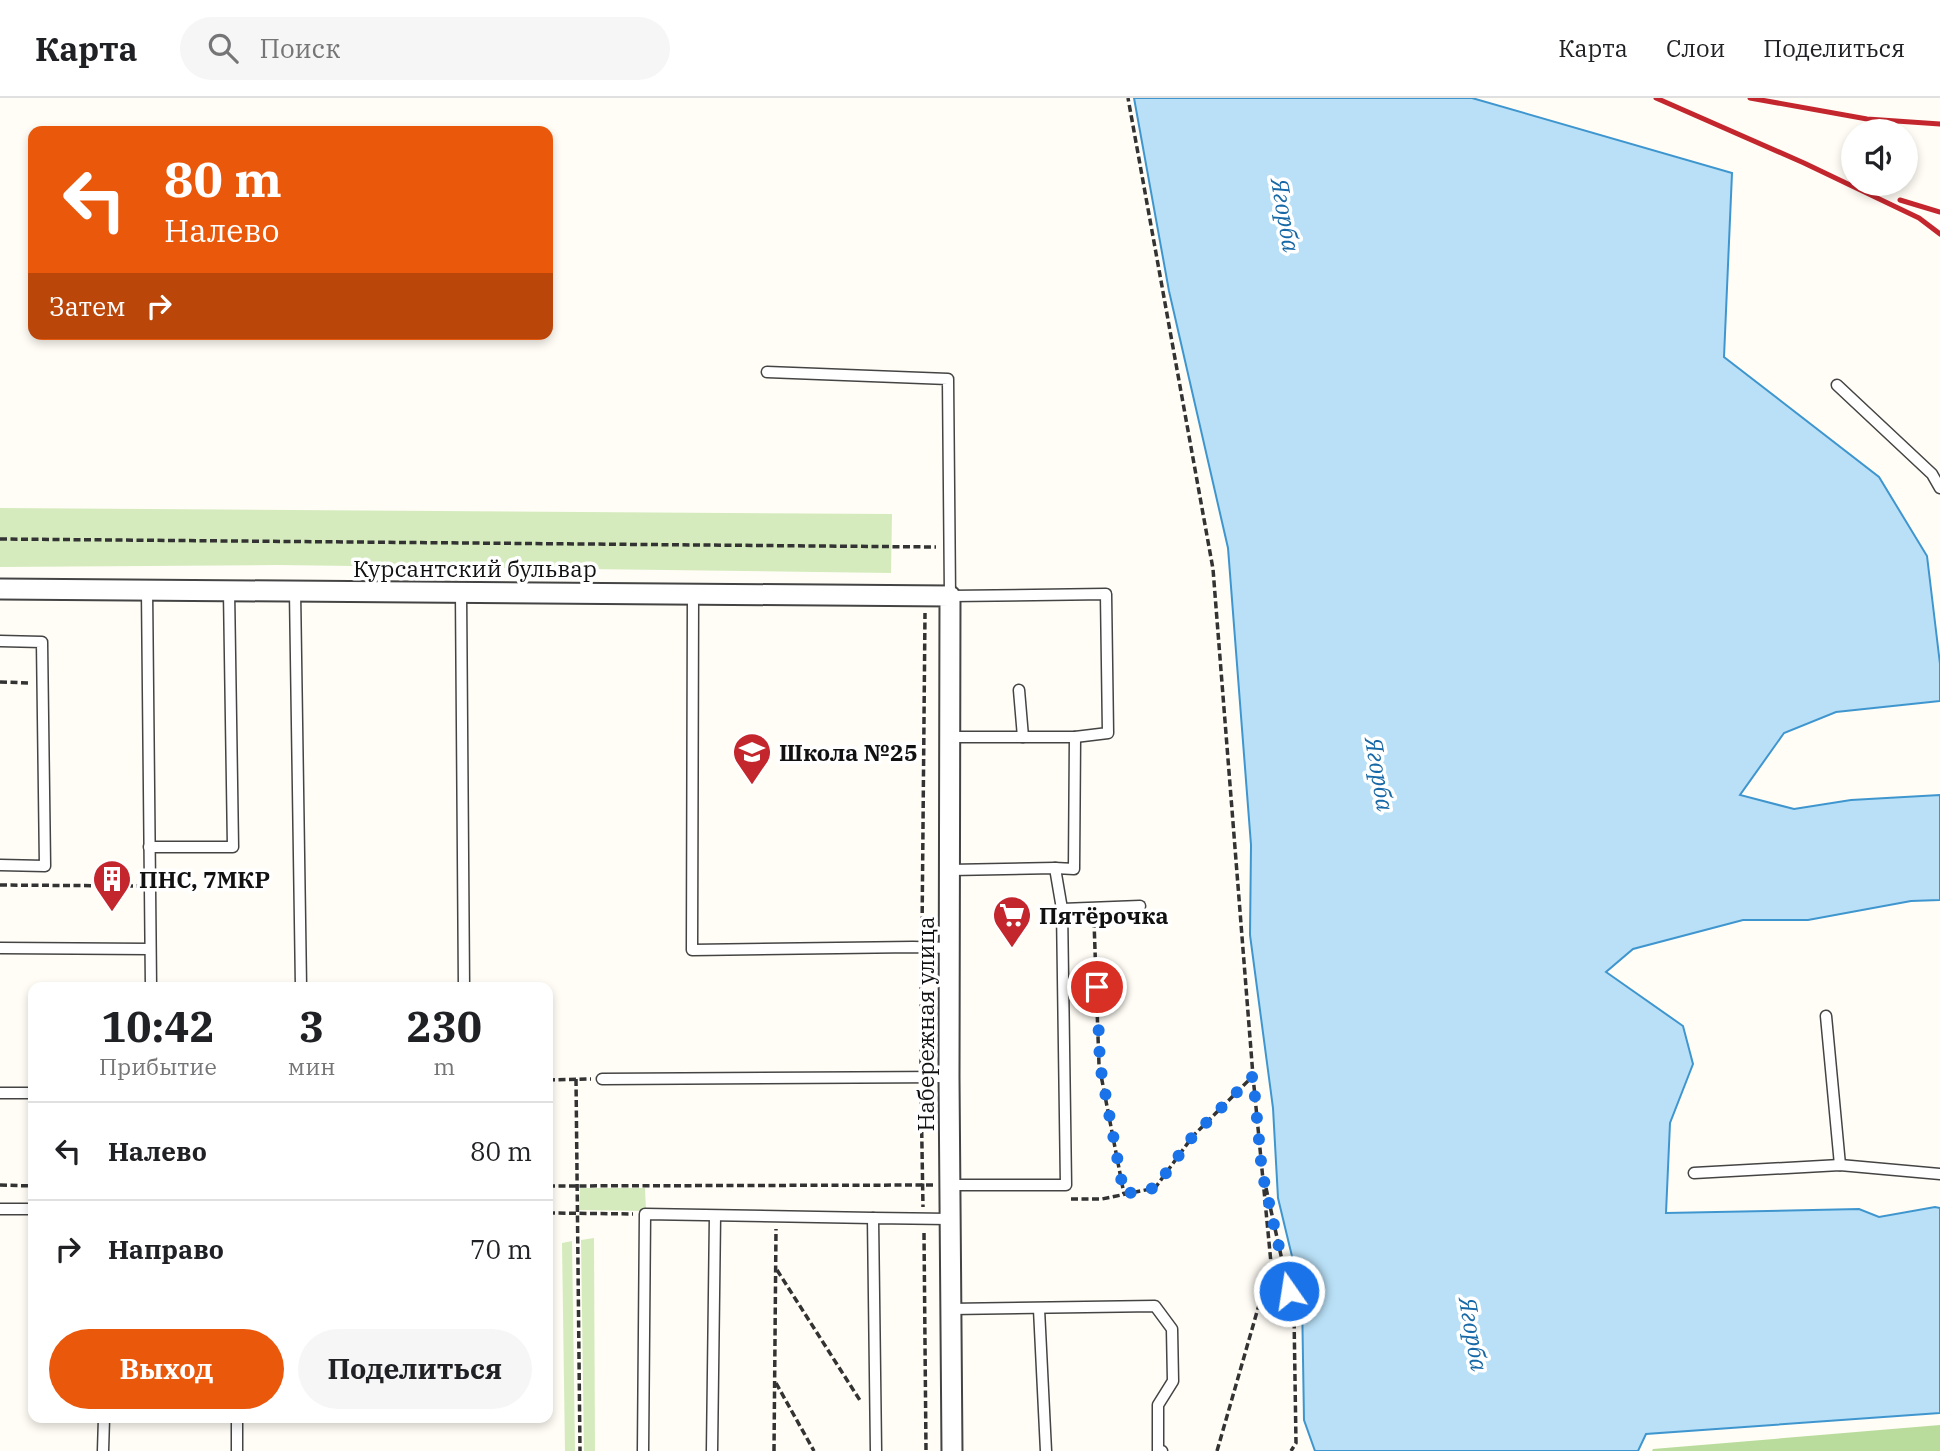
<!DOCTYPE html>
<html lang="ru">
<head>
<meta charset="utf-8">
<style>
	:root { --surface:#fff; --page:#f6f6f6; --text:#202124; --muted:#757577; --line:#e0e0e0; --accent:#ea580c }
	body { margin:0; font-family:"IBM Plex Serif",serif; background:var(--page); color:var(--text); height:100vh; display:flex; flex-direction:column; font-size:26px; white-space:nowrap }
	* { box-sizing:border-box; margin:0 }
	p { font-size:23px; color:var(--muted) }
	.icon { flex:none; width:38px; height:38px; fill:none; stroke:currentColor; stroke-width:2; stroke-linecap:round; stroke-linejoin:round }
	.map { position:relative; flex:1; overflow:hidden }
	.panel { position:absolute; left:28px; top:884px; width:525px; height:441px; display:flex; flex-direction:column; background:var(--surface); border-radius:14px; box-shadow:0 4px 10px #0003 }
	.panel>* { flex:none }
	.guide { position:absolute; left:28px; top:28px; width:525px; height:214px; border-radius:14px; box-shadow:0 4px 10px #0003; background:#ea580c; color:#fff; overflow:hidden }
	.buttons { position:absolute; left:1841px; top:21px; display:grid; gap:14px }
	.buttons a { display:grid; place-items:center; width:77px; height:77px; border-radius:50%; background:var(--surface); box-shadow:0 4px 10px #0003; font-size:35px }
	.pin { position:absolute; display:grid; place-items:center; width:60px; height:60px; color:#fff; margin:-30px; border:4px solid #fff; border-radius:50%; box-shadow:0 2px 7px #0007 }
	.me { position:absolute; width:77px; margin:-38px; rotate:347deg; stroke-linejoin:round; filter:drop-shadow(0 0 5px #0008) }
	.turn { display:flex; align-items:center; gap:24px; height:147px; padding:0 21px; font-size:32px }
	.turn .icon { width:91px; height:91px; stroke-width:2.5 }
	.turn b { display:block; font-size:49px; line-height:60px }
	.then { display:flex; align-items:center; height:66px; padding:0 21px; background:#0003; gap:14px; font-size:26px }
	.eta { display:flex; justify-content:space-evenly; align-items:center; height:119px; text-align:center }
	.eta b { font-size:42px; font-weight:800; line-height:49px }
	.action { display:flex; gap:14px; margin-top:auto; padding:14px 21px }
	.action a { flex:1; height:80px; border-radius:42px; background:var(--accent); color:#fff; font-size:28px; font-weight:800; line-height:80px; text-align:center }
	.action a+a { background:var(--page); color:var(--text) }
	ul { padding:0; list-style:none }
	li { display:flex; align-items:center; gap:21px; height:98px; padding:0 21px; border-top:2px solid var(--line) }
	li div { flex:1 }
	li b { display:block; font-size:26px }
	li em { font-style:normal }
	header { display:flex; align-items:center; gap:42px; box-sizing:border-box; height:98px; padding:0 35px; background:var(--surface); border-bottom:2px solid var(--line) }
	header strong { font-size:33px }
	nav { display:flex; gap:38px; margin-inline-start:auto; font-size:24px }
	.search { width:490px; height:63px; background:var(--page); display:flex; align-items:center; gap:18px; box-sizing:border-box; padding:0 24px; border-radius:38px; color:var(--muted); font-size:26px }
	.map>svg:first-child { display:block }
	.green { fill:#d5ebbd }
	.forest { fill:#b9dc9c }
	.water { fill:#b9e0f7; stroke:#3f96cf; stroke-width:2 }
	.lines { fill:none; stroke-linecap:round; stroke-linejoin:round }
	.lane-casing { stroke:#444; stroke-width:13 }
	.street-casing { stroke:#444; stroke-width:23 }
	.path { stroke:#333; stroke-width:3.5; stroke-dasharray:7 3.5; stroke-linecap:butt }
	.lane { stroke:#fff; stroke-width:10 }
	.street { stroke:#fff; stroke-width:19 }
	.rail { stroke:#c4262e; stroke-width:5 }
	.route { stroke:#1a73e8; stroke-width:12; stroke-dasharray:0 21.6 }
	.labels { text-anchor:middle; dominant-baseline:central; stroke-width:7; stroke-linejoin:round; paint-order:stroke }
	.street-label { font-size:23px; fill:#111; stroke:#fff }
	.poi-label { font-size:23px; font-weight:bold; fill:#111; stroke:#fff; text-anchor:start }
	.water-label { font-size:24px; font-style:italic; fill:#1768a6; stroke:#fff }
</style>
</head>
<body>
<header>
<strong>Карта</strong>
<div class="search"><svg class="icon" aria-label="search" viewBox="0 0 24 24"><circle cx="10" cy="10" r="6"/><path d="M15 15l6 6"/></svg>Поиск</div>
<nav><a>Карта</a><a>Слои</a><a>Поделиться</a></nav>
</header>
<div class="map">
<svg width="1940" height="1353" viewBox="0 0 1940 1353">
	<rect width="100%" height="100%" fill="#fffdf5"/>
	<g class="green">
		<path d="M0,410L892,416L891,475L277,467L0,469Z"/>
		<path d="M580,1090H645L646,1113L579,1112Z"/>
		<path d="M594,1140L595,1353H584L581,1142Z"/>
		<path d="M572,1143L575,1353H565L562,1145Z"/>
	</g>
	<path class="forest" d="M1940,1327V1353H1652L1653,1351Z"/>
	<path class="water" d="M1134,0H1472L1732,75L1724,259L1879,379L1927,458L1940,566V603L1836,614L1784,635L1740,697L1794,711L1851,702L1940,697V802L1911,803L1808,822H1743L1633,851L1606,874L1683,928L1693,966L1670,1025L1666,1115L1859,1111L1879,1119L1935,1109L1940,1110V1315L1646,1336L1638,1353H1315L1304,1322L1302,1200L1278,1100L1273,1010L1250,837L1251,747L1228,450L1169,193Z"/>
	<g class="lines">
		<defs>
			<g id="lane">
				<path d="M767,274L948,281L950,498L1106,496L1108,635L1075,639"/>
				<path d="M1837,287L1932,376L1940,390"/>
				<path d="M147,492L151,889"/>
				<path d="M295,493L301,889"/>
				<path d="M461,495L464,889"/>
				<path d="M693,496L692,852L913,849L950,850"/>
				<path d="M0,543L42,544L45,768L0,767"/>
				<path d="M1019,592L1023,639"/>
				<path d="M951,639H1075L1074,771L1055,770"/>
				<path d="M149,749H233L229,493"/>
				<path d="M1062,811L1140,808"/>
				<path d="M0,850L150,851"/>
				<path d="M1826,918L1840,1067"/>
				<path d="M602,981L949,979"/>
				<path d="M0,995H33"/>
				<path d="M1694,1075L1840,1067L1940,1076"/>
				<path d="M950,1087H1066L1062,811L1055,770L950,772"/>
				<path d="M0,1111H33"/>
				<path d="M950,1211L1155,1208L1172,1231L1173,1283L1158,1307V1352L1162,1353"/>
				<path d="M1039,1211L1046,1353"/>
				<path d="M237,1320V1353"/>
				<path d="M103,1353L104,1320"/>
				<path d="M643,1353L645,1116L873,1120"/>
				<path d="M712,1353L715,1118"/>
				<path d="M876,1353L873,1120L950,1121"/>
			</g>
			<path id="street" d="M0,491L950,498L949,979L952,1353"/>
		</defs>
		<use href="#lane" class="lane-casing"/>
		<use href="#street" class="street-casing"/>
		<g class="path">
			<path d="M0,441L936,449"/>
			<path d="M0,584L29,585V587"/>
			<path d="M0,787L138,788"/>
			<path d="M1094,823L1099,967L1124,1096"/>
			<path d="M922,836L925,515"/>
			<path d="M921,966V862"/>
			<path d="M576,981L580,1353"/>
			<path d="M548,982L591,981"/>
			<path d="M921,991L923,1109"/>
			<path d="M0,1087L33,1088"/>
			<path d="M548,1088L934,1087"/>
			<path d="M1266,1090L1294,1216L1296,1345L1291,1353"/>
			<path d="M1071,1101H1102L1155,1090L1193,1038L1253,978L1213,471L1128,0"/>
			<path d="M548,1115L633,1116"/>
			<path d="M924,1135L926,1353"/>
			<path d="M777,1172L861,1304"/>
			<path d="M776,1285L814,1353"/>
			<path d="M774,1353L776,1131"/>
			<path d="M1217,1353L1271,1165L1253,978"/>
		</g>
		<use href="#lane" class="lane"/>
		<use href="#street" class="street"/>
		<g class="rail">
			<path d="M1656,0L1804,65L1919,120L1940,136"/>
			<path d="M1750,0L1867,21L1940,26"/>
			<path d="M1900,102L1940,114"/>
		</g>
	</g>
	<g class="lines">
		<path class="route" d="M1097,889L1100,967L1124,1096L1155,1090L1193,1038L1253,978L1262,1074L1289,1193"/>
	</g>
	<defs>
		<symbol id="school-pin" viewBox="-11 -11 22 30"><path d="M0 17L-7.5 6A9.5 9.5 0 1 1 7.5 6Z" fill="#c4262e" stroke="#fff"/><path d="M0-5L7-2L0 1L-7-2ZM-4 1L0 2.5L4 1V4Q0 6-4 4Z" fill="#fff"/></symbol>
		<symbol id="building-pin" viewBox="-11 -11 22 30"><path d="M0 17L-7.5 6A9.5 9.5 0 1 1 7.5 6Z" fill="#c4262e" stroke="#fff"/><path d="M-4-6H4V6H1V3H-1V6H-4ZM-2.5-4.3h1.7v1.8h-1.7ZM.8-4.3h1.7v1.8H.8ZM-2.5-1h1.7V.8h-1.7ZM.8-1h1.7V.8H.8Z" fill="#fff"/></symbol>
		<symbol id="supermarket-pin" viewBox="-11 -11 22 30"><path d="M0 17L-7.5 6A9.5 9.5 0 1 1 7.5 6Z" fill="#c4262e" stroke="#fff"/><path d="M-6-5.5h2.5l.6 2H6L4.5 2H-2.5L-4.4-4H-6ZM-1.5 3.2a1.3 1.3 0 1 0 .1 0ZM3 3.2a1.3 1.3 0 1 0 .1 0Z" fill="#fff"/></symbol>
	</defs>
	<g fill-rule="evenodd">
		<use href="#school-pin" x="730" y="632" width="44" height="60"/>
		<use href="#building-pin" x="90" y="759" width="44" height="60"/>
		<use href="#supermarket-pin" x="990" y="795" width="44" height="60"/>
	</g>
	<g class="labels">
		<g class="street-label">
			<text x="475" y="470">Курсантский бульвар</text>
			<text transform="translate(925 926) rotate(-90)">Набережная улица</text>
		</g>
		<g class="poi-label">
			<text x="779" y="654">Школа №25</text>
			<text x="139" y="781">ПНС, 7МКР</text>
			<text x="1039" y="817">Пятёрочка</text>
		</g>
		<g class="water-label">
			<text transform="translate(1286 117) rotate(80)">Ягорба</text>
			<text transform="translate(1380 676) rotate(80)">Ягорба</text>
			<text transform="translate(1474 1236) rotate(80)">Ягорба</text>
		</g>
	</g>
</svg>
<div class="buttons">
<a><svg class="icon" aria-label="sound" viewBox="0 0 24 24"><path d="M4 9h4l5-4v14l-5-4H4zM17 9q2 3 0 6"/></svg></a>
</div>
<div class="pin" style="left:1097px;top:889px;background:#d93025"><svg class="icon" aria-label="arrive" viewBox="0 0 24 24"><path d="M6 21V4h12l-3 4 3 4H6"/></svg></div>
<svg class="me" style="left:1289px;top:1193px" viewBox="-20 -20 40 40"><circle r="17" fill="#1a73e8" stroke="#fff" stroke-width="3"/><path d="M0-11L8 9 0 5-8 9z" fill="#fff"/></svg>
<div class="guide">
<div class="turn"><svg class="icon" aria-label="left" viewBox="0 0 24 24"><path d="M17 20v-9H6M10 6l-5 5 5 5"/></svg><div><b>80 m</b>Налево</div></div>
<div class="then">Затем<svg class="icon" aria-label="right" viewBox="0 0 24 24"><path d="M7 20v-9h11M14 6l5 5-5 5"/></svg></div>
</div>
<section class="panel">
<div class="eta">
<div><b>10:42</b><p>Прибытие</p></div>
<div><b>3</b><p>мин</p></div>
<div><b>230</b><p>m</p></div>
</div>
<ul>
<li><svg class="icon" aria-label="left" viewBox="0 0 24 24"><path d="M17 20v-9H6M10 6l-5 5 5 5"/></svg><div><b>Налево</b></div><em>80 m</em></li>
<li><svg class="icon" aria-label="right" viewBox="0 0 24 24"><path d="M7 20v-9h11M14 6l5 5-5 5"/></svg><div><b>Направо</b></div><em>70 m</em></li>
</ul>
<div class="action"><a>Выход</a><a>Поделиться</a></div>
</section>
</div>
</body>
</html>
